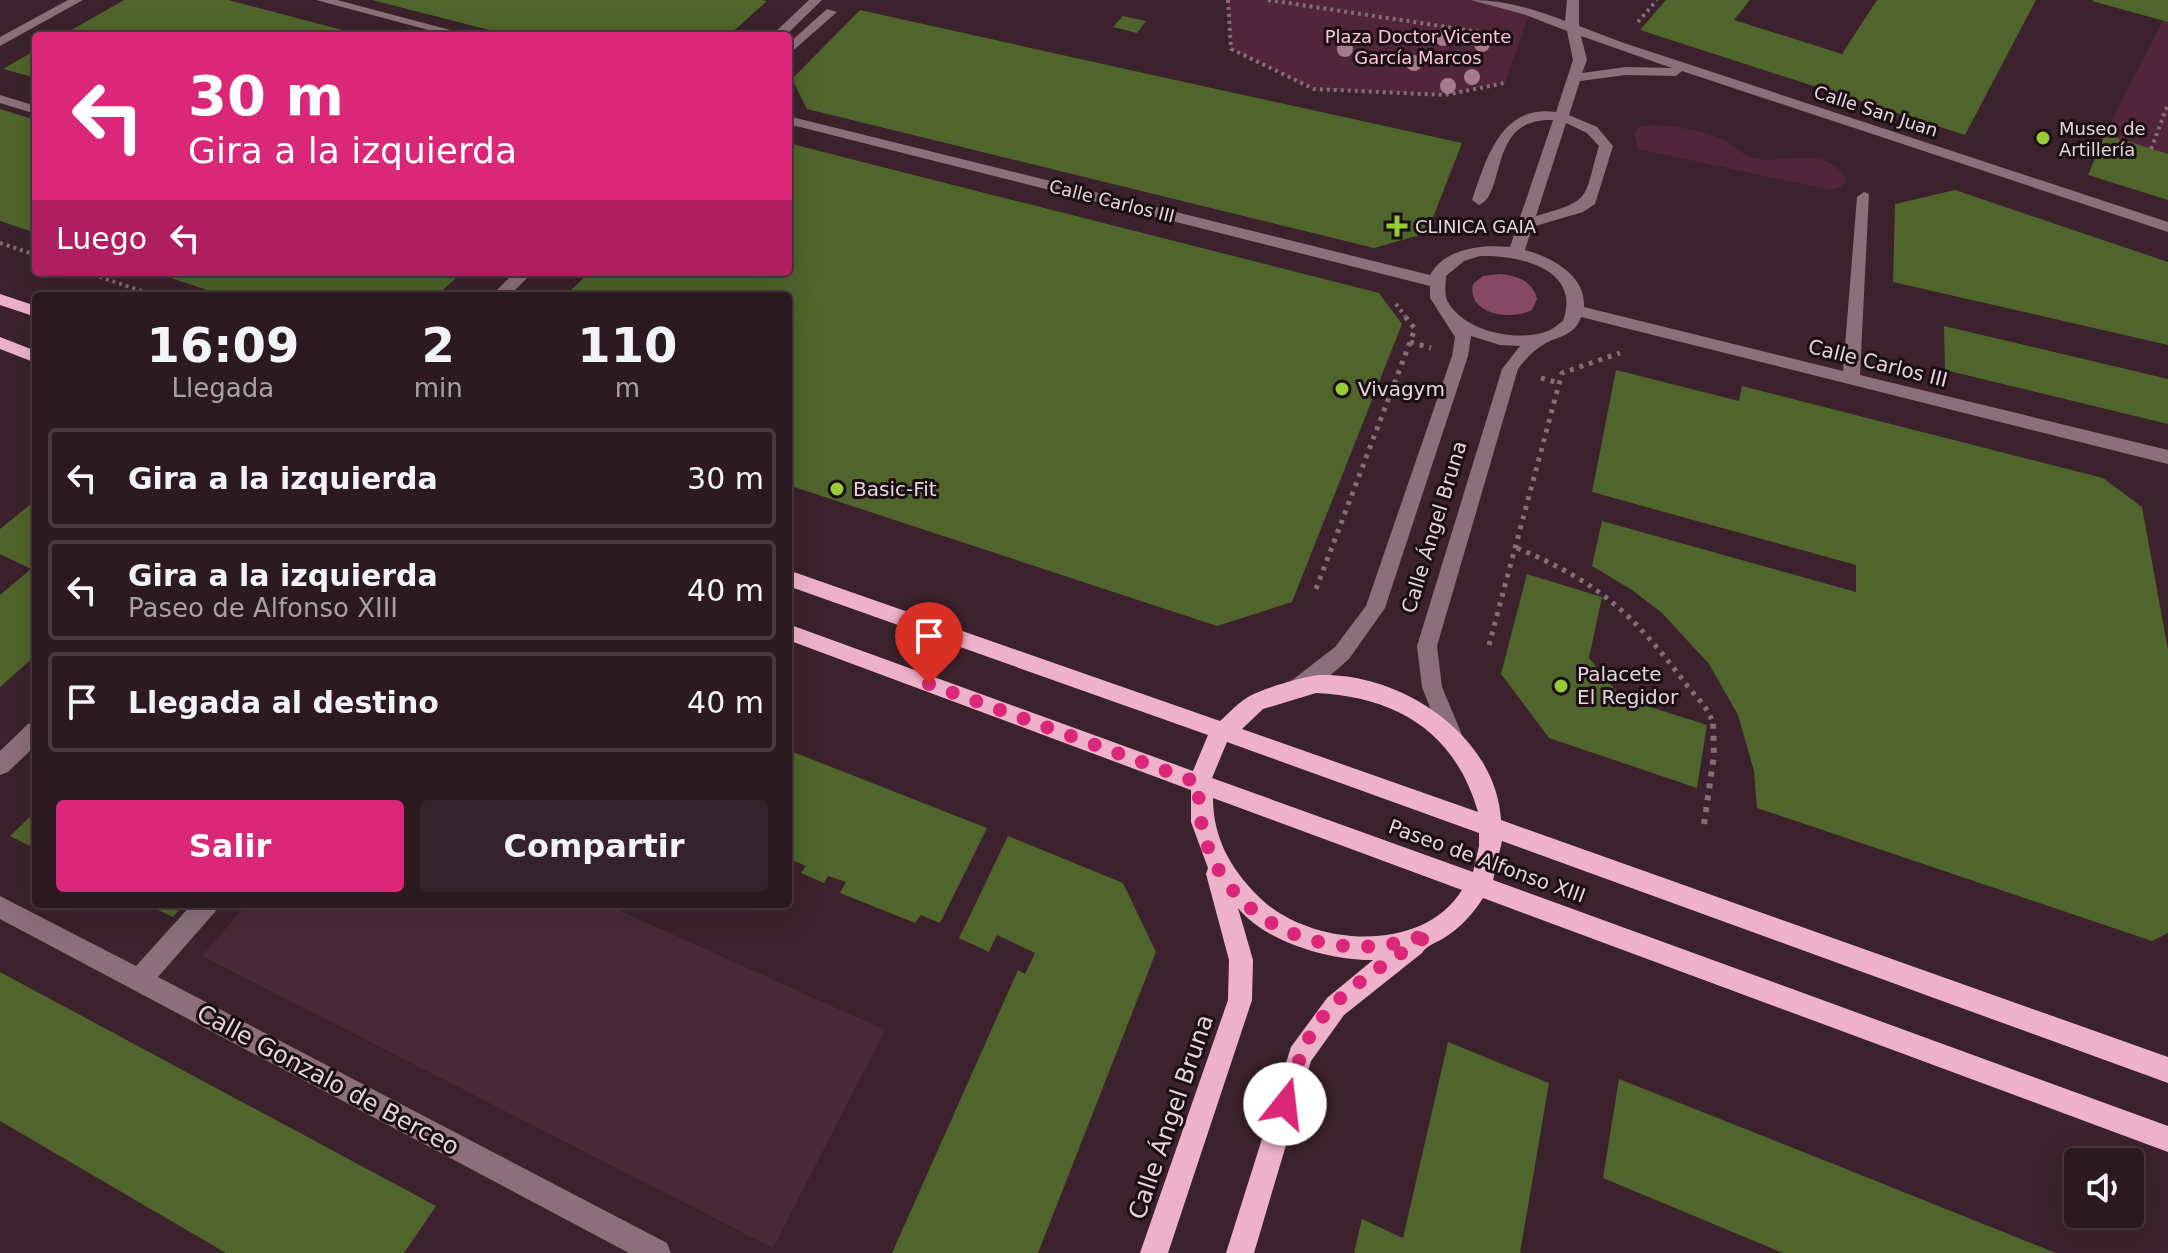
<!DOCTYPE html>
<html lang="es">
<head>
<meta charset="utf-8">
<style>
	:root { --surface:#2c1a21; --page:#34232a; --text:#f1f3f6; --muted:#a6a1a5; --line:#48383f; --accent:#db2777 }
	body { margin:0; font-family:"DejaVu Sans",sans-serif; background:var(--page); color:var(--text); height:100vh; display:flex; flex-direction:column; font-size:30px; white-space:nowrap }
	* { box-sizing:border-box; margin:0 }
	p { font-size:26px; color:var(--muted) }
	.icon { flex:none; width:44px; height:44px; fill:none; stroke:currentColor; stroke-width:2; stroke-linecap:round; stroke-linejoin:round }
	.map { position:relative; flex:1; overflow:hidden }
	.panel { position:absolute; left:32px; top:292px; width:760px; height:616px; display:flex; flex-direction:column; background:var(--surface); border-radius:8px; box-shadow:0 8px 32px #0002,0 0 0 2px var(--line) }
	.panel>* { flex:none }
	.top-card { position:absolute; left:32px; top:32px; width:760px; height:244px; border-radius:8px; box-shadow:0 8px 32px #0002,0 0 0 2px var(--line); background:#db2777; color:#fff; overflow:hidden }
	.controls { position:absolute; left:2064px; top:1148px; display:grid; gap:16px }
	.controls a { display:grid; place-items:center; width:80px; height:80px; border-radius:8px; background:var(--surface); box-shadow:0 8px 32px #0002,0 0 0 2px var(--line); font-size:40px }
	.pin { position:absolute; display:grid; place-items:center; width:68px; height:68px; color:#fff; margin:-82px -34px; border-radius:50% 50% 50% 0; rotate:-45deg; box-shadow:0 0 8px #0007 }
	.pin .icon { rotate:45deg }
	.me { position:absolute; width:88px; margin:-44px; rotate:16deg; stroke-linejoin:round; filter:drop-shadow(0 0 6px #0008) }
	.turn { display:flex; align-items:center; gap:28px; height:168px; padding:0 24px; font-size:36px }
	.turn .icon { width:104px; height:104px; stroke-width:2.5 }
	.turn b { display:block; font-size:56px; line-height:68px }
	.then { display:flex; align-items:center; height:76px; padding:0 24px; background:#0003; gap:16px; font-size:30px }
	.eta { display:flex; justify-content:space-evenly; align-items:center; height:136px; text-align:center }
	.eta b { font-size:48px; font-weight:700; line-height:56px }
	.cta { display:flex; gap:16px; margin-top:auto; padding:16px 24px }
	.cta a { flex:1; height:92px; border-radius:8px; background:var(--accent); color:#fff; font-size:32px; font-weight:700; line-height:92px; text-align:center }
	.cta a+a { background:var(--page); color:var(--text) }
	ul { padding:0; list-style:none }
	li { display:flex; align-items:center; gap:24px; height:100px; margin:0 16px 12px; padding:0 8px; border:4px solid var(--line); border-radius:8px }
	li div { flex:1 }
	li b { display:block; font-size:30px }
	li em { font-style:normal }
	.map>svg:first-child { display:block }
	.built { fill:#492a37 }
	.green { fill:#51263a }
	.water { fill:#864964 }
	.building { fill:#4f652b }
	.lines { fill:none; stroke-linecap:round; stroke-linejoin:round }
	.path-far2 { stroke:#836e76; stroke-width:4; stroke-dasharray:3 4; stroke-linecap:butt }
	.path-far1 { stroke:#836e76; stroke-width:5; stroke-dasharray:4 6; stroke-linecap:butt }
	.path { stroke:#836e76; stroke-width:6; stroke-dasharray:5 7; stroke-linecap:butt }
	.minor { fill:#8b6f7a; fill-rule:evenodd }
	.major { fill:#edb2ca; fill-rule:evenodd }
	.tree { fill:#a57b8b }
	.route { stroke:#db2777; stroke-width:14; stroke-dasharray:0 25.2 }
	.poi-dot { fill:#99cb36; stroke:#1b0f14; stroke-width:3 }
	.labels { text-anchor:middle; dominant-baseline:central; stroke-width:6; stroke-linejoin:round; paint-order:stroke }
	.far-park-label { font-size:18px; fill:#fcc3d9; stroke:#1b0f14 }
	.far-street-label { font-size:18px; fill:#e6d5db; stroke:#1b0f14 }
	.far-poi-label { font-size:18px; fill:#e6d5db; stroke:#1b0f14; text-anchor:start }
	.street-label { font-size:20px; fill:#e6d5db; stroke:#1b0f14 }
	.poi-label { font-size:20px; fill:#e6d5db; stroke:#1b0f14; text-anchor:start }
	.near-street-label { font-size:24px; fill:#e6d5db; stroke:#1b0f14 }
</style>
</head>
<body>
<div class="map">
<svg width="2168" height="1253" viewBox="0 0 2168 1253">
	<rect width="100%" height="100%" fill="#3b222c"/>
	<path class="built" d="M247,904H605L885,1030L773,1248L202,956Z"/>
	<g class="green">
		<path d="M1228,0H1477L1530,12L1505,83L1445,95L1314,89L1231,49Z"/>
		<path d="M2163,20L2168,22V154L2105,134Z"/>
		<path d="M1654,125C1678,127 1707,130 1728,142C1738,148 1740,154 1754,158C1782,166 1826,143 1846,179L1842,187L1831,190L1638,149L1634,133L1639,127Z"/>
	</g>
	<path class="water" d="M1499,274C1516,275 1533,281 1537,299L1532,310C1512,321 1466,315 1473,284L1483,276Z"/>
	<g class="building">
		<path d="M124,0H228L365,36H61Z"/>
		<path d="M372,0H762L767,1L728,36H513Z"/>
		<path d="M1666,0H1750L1734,20L1842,54L1877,0H2036L1965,135L1640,30Z"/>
		<path d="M2168,0V22L2092,1L2093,0Z"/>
		<path d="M860,10L1148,74L1462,143L1427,233L1374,248L807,109L792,79Z"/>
		<path d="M1123,16L1146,21L1137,33L1113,27Z"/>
		<path d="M36,50V78L3,69Z"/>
		<path d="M0,109L36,120V233L0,221Z"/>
		<path d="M2105,134L2168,154V200L2088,175Z"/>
		<path d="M788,143L1379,293L1402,324L1292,602L1217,626L788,485V296H565L590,272H788Z"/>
		<path d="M1955,190L2168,262V345L1893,282L1895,204Z"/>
		<path d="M463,272L436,296H226L155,273Z"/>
		<path d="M1944,326L2168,379V424L1945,370Z"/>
		<path d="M1616,370L1739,401L1742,386L2103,478L2142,507L2168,650V933L2152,941L1757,808L1754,771L1738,715L1709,664L1662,613L1632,590L1592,566L1602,521L1856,592V565L1592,492Z"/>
		<path d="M36,500V655L0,687V595L31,569L0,554V529Z"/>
		<path d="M1527,574L1602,597L1589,658L1622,698L1707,725L1697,788L1549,738L1501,674Z"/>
		<path d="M788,750L987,828L940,923L921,915L915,923L840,893L846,882L828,876L824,883L801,873L806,866L788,858Z"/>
		<path d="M36,811V849L10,836Z"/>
		<path d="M1008,836L1123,883L1156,952L1038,1253H892L1018,970L1025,974L1035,953L997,935L989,952L959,938Z"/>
		<path d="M145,904H184L173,917Z"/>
		<path d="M0,972L436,1206L404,1253H226L0,1121Z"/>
		<path d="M1448,1042L1549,1083L1520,1253H1354L1362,1219L1403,1238Z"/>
		<path d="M1619,1079L1826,1161L2056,1253H1783L1603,1178Z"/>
	</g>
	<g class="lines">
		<g class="path-far2">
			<path d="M1228,0L1231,49L1314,89L1445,95L1505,83"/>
			<path d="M1268,0L1480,32"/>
			<path d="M1638,22L1657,0"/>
			<path d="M2151,149L2168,104"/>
			<path d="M0,243L36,255"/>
			<path d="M86,272L156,296"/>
			<path d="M1396,304L1405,316"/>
		</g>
		<g class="path-far1">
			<path d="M1410,342L1431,348"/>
			<path d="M1541,378L1559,383"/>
			<path d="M1517,548C1600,583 1632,613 1686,684C1696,697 1709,708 1713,724"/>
			<path d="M1316,589L1415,329L1403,314"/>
			<path d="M1489,645L1562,373L1620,353"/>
		</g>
		<path class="path" d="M1704,824L1714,755L1713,722"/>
		<g class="minor">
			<path d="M68,0H83L0,46V37Z"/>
			<path d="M316,0H337L473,36H451Z"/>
			<path d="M809,0H822L785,36H771Z"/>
			<path d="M1471,0C1504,0 1534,9 1565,21L1567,0H1579V26L1621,42L2168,222V232L1682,71L1676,76L1626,75L1580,81L1569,115L1597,127L1613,146L1595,204L1583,212L1532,227L1525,250C1551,257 1586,275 1584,307L1843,371L1857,197L1864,192L1869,194L1860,375L2168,450V464L1581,317C1575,335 1560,336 1546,343C1535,349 1525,359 1518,369L1437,646L1442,687L1465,742L1462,749L1454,751L1446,749L1422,687L1417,646L1502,369L1520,346L1500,345L1471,336L1468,356L1385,608L1349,659L1318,686L1298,696L1291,693L1288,687L1291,681L1335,647L1366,606L1452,356L1455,337L1430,298V286L788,124V116L1430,275C1445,248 1482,244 1510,247L1553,120C1487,117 1507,194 1479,205L1472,200C1486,159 1501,104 1556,112L1573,60L1567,31L1526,15ZM1581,36L1672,68L1626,67L1582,73L1587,60ZM1566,123L1587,133L1599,146C1583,200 1593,200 1536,216ZM1480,256C1519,255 1582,269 1563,321C1558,324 1553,329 1548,331C1517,343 1462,331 1447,300C1444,293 1446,283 1446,276L1464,261Z"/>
			<path d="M827,9L837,12L788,55V44Z"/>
			<path d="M0,95L36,106V114L0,103Z"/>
			<path d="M515,272H533L509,296H491Z"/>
			<path d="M36,722V745L8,772L0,775V751L28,724Z"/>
			<path d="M0,896L136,966L192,904H219L215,912L158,977L667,1243L671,1253H629L0,919Z"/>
		</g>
		<g class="major">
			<path d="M0,294L36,306V317L0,305Z"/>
			<path d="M0,337L36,351V363L0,349Z"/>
			<path d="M788,570L1220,721C1229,713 1238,703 1248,697C1261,689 1305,676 1319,675C1399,672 1496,734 1501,820L2168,1057V1083L1502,841L1493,880L2168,1126V1152L1483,898C1473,914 1460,928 1444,938C1436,943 1427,945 1422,953L1344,1015L1311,1061L1254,1253H1226L1291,1047L1327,998L1373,960C1331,961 1265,942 1238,908L1253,960L1252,1000L1168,1253H1140L1228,1000L1229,960L1206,874L1208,868L1191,822V790L788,640V624L1193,771L1208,735L788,586ZM1316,693C1397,697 1455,732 1478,812L1242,729L1263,709ZM1227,742L1479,833V846L1473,872L1212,778ZM1213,798L1462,890C1421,956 1307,946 1258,896C1230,868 1213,837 1213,798Z"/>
		</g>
	</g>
	<g class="tree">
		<circle cx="1443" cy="38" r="8"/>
		<circle cx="1482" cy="44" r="8"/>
		<circle cx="1345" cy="49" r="8"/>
		<circle cx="1414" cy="63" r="8"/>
		<circle cx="1472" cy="77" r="8"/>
		<circle cx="1448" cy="86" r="8"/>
	</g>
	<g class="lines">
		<path class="route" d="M929,684L1199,783C1192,911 1320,977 1431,933C1392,961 1336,990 1311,1034C1299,1056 1293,1080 1285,1104"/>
	</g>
	<g class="poi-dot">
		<circle cx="2043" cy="138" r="8"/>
		<path d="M1393 214h8v8h8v8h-8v8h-8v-8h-8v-8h8z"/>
		<circle cx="1342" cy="389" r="8"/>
		<circle cx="837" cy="489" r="8"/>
		<circle cx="1561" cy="686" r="8"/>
	</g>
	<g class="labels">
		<g class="far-park-label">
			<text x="1418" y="36">Plaza Doctor Vicente<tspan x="1418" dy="21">García Marcos</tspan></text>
		</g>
		<g class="far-street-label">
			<text transform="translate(1876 111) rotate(18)">Calle San Juan</text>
			<text transform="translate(1112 201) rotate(14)">Calle Carlos III</text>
		</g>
		<g class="far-poi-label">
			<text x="2059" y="128">Museo de<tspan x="2059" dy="21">Artillería</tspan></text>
			<text x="1415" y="226">CLINICA GAIA</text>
		</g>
		<g class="street-label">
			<text transform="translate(1878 363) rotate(14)">Calle Carlos III</text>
			<text transform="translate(1434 527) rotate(-73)">Calle Ángel Bruna</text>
			<text transform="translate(1487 861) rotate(20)">Paseo de Alfonso XIII</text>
		</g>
		<g class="poi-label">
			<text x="1358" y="389">Vivagym</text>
			<text x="853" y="489">Basic-Fit</text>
			<text x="1577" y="674">Palacete<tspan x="1577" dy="23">El Regidor</tspan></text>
		</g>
		<g class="near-street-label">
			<text transform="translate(328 1080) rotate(28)">Calle Gonzalo de Berceo</text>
			<text transform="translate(1171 1117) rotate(-71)">Calle Ángel Bruna</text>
		</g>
	</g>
</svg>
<div class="controls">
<a><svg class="icon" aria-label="sound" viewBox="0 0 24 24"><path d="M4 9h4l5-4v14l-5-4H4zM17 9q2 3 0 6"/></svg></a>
</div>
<div class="pin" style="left:929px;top:684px;background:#d93025"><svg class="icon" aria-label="arrive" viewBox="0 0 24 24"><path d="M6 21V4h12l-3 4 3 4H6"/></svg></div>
<svg class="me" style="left:1285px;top:1104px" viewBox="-20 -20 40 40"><circle r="19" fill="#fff"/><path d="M0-13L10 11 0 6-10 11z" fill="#db2777"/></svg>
<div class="top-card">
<div class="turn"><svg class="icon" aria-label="left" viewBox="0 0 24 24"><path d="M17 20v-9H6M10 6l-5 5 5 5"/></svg><div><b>30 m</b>Gira a la izquierda</div></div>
<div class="then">Luego<svg class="icon" aria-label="left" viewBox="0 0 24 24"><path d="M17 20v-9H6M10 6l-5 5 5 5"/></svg></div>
</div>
<section class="panel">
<div class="eta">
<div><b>16:09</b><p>Llegada</p></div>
<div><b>2</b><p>min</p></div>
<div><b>110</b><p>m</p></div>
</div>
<ul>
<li><svg class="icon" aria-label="left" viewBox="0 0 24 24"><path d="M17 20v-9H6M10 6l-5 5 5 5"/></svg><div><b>Gira a la izquierda</b></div><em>30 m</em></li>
<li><svg class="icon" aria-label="left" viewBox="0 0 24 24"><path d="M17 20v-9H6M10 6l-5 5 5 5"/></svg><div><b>Gira a la izquierda</b><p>Paseo de Alfonso XIII</p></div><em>40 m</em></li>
<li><svg class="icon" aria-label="arrive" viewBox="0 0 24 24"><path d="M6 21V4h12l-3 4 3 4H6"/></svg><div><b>Llegada al destino</b></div><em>40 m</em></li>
</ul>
<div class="cta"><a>Salir</a><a>Compartir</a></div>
</section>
</div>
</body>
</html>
